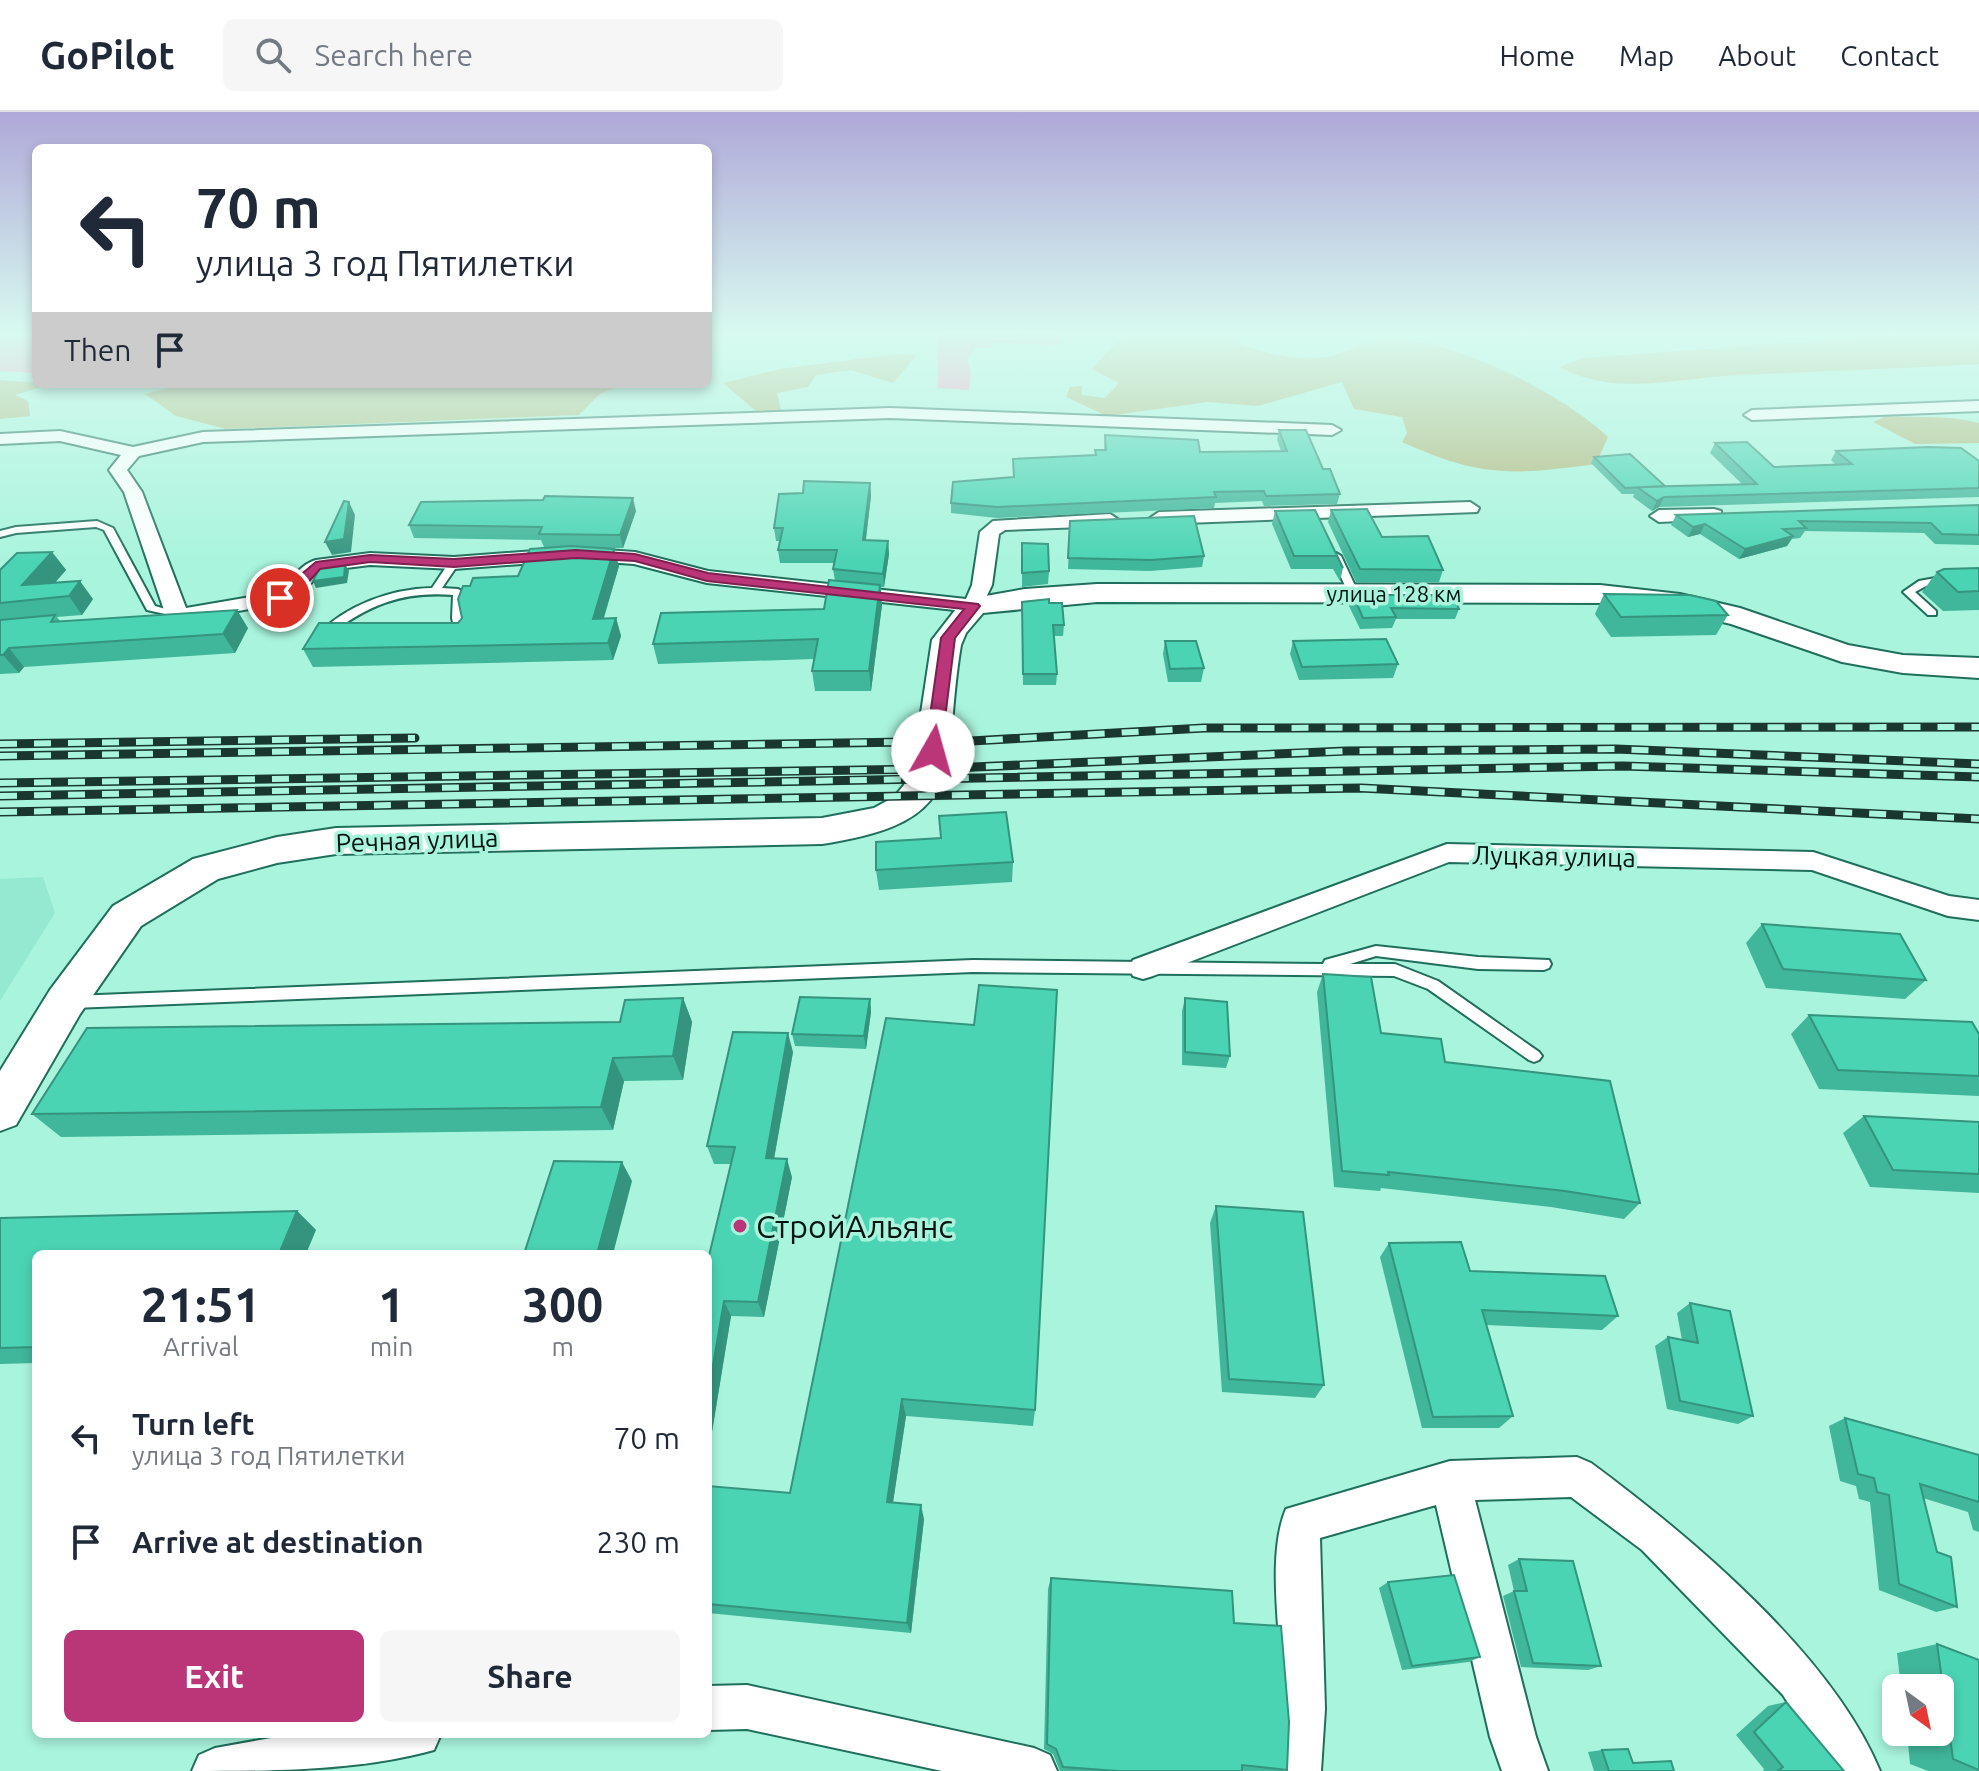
<!DOCTYPE html>
<html lang="en">
<head>
<meta charset="utf-8">
<style>
	:root { --surface:#fff; --page:#f6f6f7; --text:#1f2937; --muted:#747a83; --line:#e0e1e3; --accent:#bb3579 }
	body { margin:0; font-family:Ubuntu,sans-serif; background:var(--page); color:var(--text); height:100vh; display:flex; flex-direction:column; font-size:30px; white-space:nowrap }
	* { box-sizing:border-box; margin:0 }
	p { font-size:26px; color:var(--muted) }
	.icon { flex:none; width:44px; height:44px; fill:none; stroke:currentColor; stroke-width:2; stroke-linecap:round; stroke-linejoin:round }
	.map { position:relative; flex:1; overflow:hidden }
	.panel { position:absolute; left:32px; top:1138px; width:680px; height:488px; display:flex; flex-direction:column; background:var(--surface); border-radius:12px; box-shadow:0 4px 12px #0003 }
	.panel>* { flex:none }
	.guide { position:absolute; left:32px; top:32px; width:680px; height:244px; border-radius:12px; box-shadow:0 4px 12px #0003; background:#fff; color:var(--text); overflow:hidden }
	.needle { width:52px; rotate:147deg }
	.buttons { position:absolute; left:1882px; top:1562px; display:grid; gap:16px }
	.buttons a { display:grid; place-items:center; width:72px; height:72px; border-radius:12px; background:var(--surface); box-shadow:0 4px 12px #0003; font-size:40px }
	.pin { position:absolute; display:grid; place-items:center; width:68px; height:68px; color:#fff; margin:-34px; border:4px solid #fff; border-radius:50%; box-shadow:0 2px 8px #0007 }
	.me { position:absolute; width:88px; margin:-44px; rotate:7deg; stroke-linejoin:round; filter:drop-shadow(0 0 6px #0008) }
	.turn { display:flex; align-items:center; gap:28px; height:168px; padding:0 32px; font-size:36px }
	.turn .icon { width:104px; height:104px; stroke-width:2.5 }
	.turn b { display:block; font-size:56px; line-height:68px }
	.then { display:flex; align-items:center; height:76px; padding:0 32px; background:#0003; gap:16px; font-size:30px }
	.eta { display:flex; justify-content:space-evenly; align-items:center; height:136px; text-align:center }
	.eta b { font-size:48px; font-weight:600; line-height:56px }
	.primary-button { display:flex; gap:16px; margin-top:auto; padding:16px 32px }
	.primary-button a { flex:1; height:92px; border-radius:12px; background:var(--accent); color:#fff; font-size:32px; font-weight:600; line-height:92px; text-align:center }
	.primary-button a+a { background:var(--page); color:var(--text) }
	ul { padding:0; list-style:none }
	li { display:flex; align-items:center; gap:24px; height:104px; padding:0 32px }
	li div { flex:1 }
	li b { display:block; font-size:30px }
	li em { font-style:normal }
	header { display:flex; align-items:center; gap:48px; box-sizing:border-box; height:112px; padding:0 40px; background:var(--surface); border-bottom:2px solid var(--line) }
	header strong { font-size:38px }
	nav { display:flex; gap:44px; margin-inline-start:auto; font-size:28px }
	.search { width:560px; height:72px; background:var(--page); display:flex; align-items:center; gap:20px; box-sizing:border-box; padding:0 28px; border-radius:12px; color:var(--muted); font-size:30px }
	.map>svg:first-child { display:block }
	.built { fill:#94e9d0 }
	.green { fill:#b1b87e }
	.water { fill:#fa97c1 }
	.lines { fill:none; stroke-linecap:round; stroke-linejoin:round }
	.lane-casing { stroke:#206e5c; stroke-width:4 }
	.street-casing { stroke:#206e5c; stroke-width:4 }
	.secondary-casing { stroke:#206e5c; stroke-width:4 }
	.lane { fill:#fff; fill-rule:evenodd }
	.street { fill:#fff; fill-rule:evenodd }
	.secondary { fill:#fff; fill-rule:evenodd }
	.rail-casing { stroke:#19372e; stroke-width:9 }
	.rail { stroke:#a9f4dd; stroke-width:6; stroke-dasharray:17; stroke-linecap:butt }
	.wall { fill:#40b69a }
	.shaded-wall { fill:#34947d }
	.building { fill:#4ad4b3; stroke:#34947d; stroke-width:2 }
	.route { fill:#bb3579; stroke:#7a224f; stroke-width:2 }
	.poi-dot { fill:#bb3579; stroke:#a9f4dd; stroke-width:3 }
	.labels { text-anchor:middle; dominant-baseline:central; stroke-width:7; stroke-linejoin:round; paint-order:stroke }
	.far-street-label { font-size:22px; fill:#00150f; stroke:#a9f4dd }
	.street-label { font-size:26px; fill:#00150f; stroke:#a9f4dd }
	.near-poi-label { font-size:32px; fill:#00150f; stroke:#a9f4dd; text-anchor:start }
</style>
</head>
<body>
<header>
<strong>GoPilot</strong>
<div class="search"><svg class="icon" aria-label="search" viewBox="0 0 24 24"><circle cx="10" cy="10" r="6"/><path d="M15 15l6 6"/></svg>Search here</div>
<nav><a>Home</a><a>Map</a><a>About</a><a>Contact</a></nav>
</header>
<div class="map">
<svg width="1979" height="1659" viewBox="0 0 1979 1659">
	<rect width="100%" height="100%" fill="#a9f4dd"/>
	<path class="built" d="M43,765L55,801L0,889V767Z"/>
	<g class="green">
		<path d="M1203,219H1243L1235,231C1267,241 1296,251 1330,244C1348,240 1365,229 1383,228C1445,222 1564,282 1608,325L1596,352C1513,363 1481,366 1402,330L1407,321L1402,305L1354,297L1342,270L1258,294L1208,290L1107,304L1066,285L1070,275L1082,274V283L1105,286L1119,271L1092,257C1101,248 1114,230 1125,225C1150,214 1179,228 1203,219Z"/>
		<path d="M1979,221V252C1899,257 1820,259 1740,263C1681,265 1616,286 1560,255L1582,246L1913,222Z"/>
		<path d="M895,242L917,243L893,271L851,258L816,263L808,275L777,281L781,298L756,299L723,271L780,257Z"/>
		<path d="M0,268L51,272L15,283L28,289L30,304L0,307Z"/>
		<path d="M181,272H625L600,282L579,303L226,317L176,304L145,282Z"/>
		<path d="M1886,304C1916,306 1950,303 1979,311V331L1915,332L1873,310Z"/>
	</g>
	<g class="water">
		<path d="M938,219H1059V233L993,231L990,236H975L967,247L971,261L969,278L938,276Z"/>
		<path d="M0,224H36V261L0,259Z"/>
	</g>
	<g class="lines">
		<defs>
			<g id="lane">
				<path d="M97,409L113,416L155,494L183,502V506L147,498L104,418L96,415L16,421L0,425V419L16,415Z"/>
				<path d="M1336,441L1341,444L1358,480L1357,482L1348,480L1331,444Z"/>
				<path d="M450,449L459,451L442,476L458,477L463,480L462,506L466,524L465,526L461,527L456,524L452,506L453,483C400,479 367,494 326,525L322,526L317,523C347,493 390,477 432,476Z"/>
				<path d="M1979,458V464L1926,474L1915,480L1936,499V503H1928L1903,480L1919,469Z"/>
				<path d="M1376,834L1478,845L1549,848L1551,852L1549,856L1544,858L1478,857L1376,844L1350,852H1395L1438,869L1539,940L1542,944L1539,948L1534,950L1529,948L1428,877L1394,864L973,860L73,896L68,894L66,890L68,886L73,884L973,848L1323,852L1325,848Z"/>
			</g>
			<g id="street">
				<path d="M1979,289V299L1752,308L1744,303L1752,298Z"/>
				<path d="M890,296L1332,313L1341,318L1332,323L890,306L203,330L139,344L127,358L142,380L186,496L274,481C289,472 300,452 316,448L370,441L454,445L576,436L635,440L708,459L966,487L972,473L980,420L993,409L1110,402L1119,408L1110,414L1005,418L999,422L992,473L980,498L973,500L707,471L634,452L576,448L454,457L370,453L322,459L301,482L287,490L179,510L166,504L124,380L109,358L121,343L60,329L0,332V322L60,319L133,335L203,320Z"/>
				<path d="M1470,390L1479,396L1477,400L1159,412L1150,406L1159,400Z"/>
				<path d="M1714,397L1721,399V407L1659,410L1650,404L1659,398Z"/>
				<path d="M1447,732L1813,740L1949,784L1979,788V808L1948,804L1812,758L1449,750L1153,864L1143,867L1133,864L1129,856L1133,848Z"/>
				<path d="M1577,1345L1591,1351C1691,1425 1832,1543 1880,1659H1831L1783,1583L1642,1438L1571,1385L1475,1388L1536,1625L1548,1659H1502L1490,1625L1436,1393L1320,1426L1325,1597L1321,1659H1275C1279,1628 1281,1597 1281,1565C1280,1515 1267,1442 1286,1397L1450,1349Z"/>
				<path d="M747,1573L1034,1636L1050,1643L1057,1659H942L747,1617L708,1618V1574Z"/>
				<path d="M293,1622H441L434,1638C359,1659 271,1659 192,1659L199,1643L215,1636Z"/>
			</g>
			<path id="secondary" d="M1097,472L1600,473L1680,482L1740,496L1848,533L1903,543L1979,546V566L1903,561L1842,550L1731,512L1680,500L1600,491L1097,490L983,501L966,521L961,533C940,656 975,709 822,732L336,742L277,751L218,767L141,814L80,902L16,1013L0,1019V959L50,878L113,794L193,747L277,725L336,716L822,706L874,696L894,685L904,673L916,634L932,528L963,488L1025,477Z"/>
		</defs>
		<use href="#lane" class="lane-casing"/>
		<use href="#street" class="street-casing"/>
		<use href="#secondary" class="secondary-casing"/>
		<use href="#lane" class="lane"/>
		<use href="#street" class="street"/>
		<use href="#secondary" class="secondary"/>
		<defs>
			<g id="rail">
				<path d="M0,632L415,626"/>
				<path d="M0,644L971,629L1204,616L1979,615"/>
				<path d="M0,671L928,657L1346,639L1616,637L1979,652"/>
				<path d="M0,684L1623,654L1979,665"/>
				<path d="M0,700L1361,676L1979,707"/>
			</g>
		</defs>
		<use href="#rail" class="rail-casing"/>
		<use href="#rail" class="rail"/>
	</g>
	<g class="wall">
		<path d="M1279,318L1323,357L1340,382L1337,392L1264,394L1262,389L1215,391L1214,396L997,406L951,401V391L1013,366V347L1095,343V338H1104L1105,323L1200,340L1281,339L1277,328Z"/>
		<path d="M1715,331L1774,355L1836,353L1831,348L1836,339L1979,349V385L1659,395L1652,399L1633,385L1634,382H1622L1591,351L1594,345L1665,374L1742,372L1710,341Z"/>
		<path d="M870,371L871,384L866,428L888,429L889,442L884,475H881L882,493L871,579H815L812,559L814,547L658,552L653,532L824,497L835,469L833,457L834,451H780L778,438L780,429H776L774,416L803,381Z"/>
		<path d="M1979,393V433L1935,432L1924,421L1805,419L1800,426L1792,427L1787,434L1739,447L1700,422L1688,425L1671,413L1676,403Z"/>
		<path d="M1315,398L1343,456L1340,469L1333,457H1291L1272,412L1275,399Z"/>
		<path d="M1331,398L1443,458L1439,470H1356L1328,410Z"/>
		<path d="M636,399L623,436H601L619,454L604,506H616L621,524L613,548L313,555L303,537L458,511L462,506L470,474L518,464L544,435L541,428L414,426L409,413Z"/>
		<path d="M1070,409L1204,444L1202,455L1150,459L1068,457Z"/>
		<path d="M1022,431L1049,459L1048,472L1022,475Z"/>
		<path d="M52,440L66,458L55,471L93,487L82,503L57,505L60,509L248,516L235,541L24,555L19,561L0,562V458Z"/>
		<path d="M1979,456V498L1943,499L1922,480L1937,460Z"/>
		<path d="M1604,482L1728,503L1716,523L1611,525L1595,502Z"/>
		<path d="M1353,483L1459,497L1455,507H1396L1392,516L1360,517L1349,494Z"/>
		<path d="M1022,490L1049,491L1064,513L1063,524H1054L1057,562L1056,573H1023Z"/>
		<path d="M1165,529L1204,556L1201,570H1168L1163,542Z"/>
		<path d="M1293,529L1398,552L1393,566L1299,568L1290,542Z"/>
		<path d="M940,726L1013,750L1012,770L879,778L876,758Z"/>
		<path d="M1762,812L1926,868L1905,887L1766,876L1746,831Z"/>
		<path d="M1323,862L1381,921L1445,950L1640,1091L1624,1107L1551,1095L1381,1076L1380,1079L1334,1075L1317,880Z"/>
		<path d="M683,886L692,910L683,968L624,969L613,1018L61,1025L32,1002L620,910Z"/>
		<path d="M1185,886L1230,944L1226,956L1182,953V899Z"/>
		<path d="M870,887L871,900L866,937L795,934L792,922Z"/>
		<path d="M1809,903L1979,922V984L1819,977L1791,922Z"/>
		<path d="M886,906L1035,1298L1033,1314L906,1304L893,1390L924,1407L911,1521L708,1501V1374L790,1381Z"/>
		<path d="M793,940L774,1047L792,1065L764,1205L731,1204L708,1344V1148L731,1052H714L707,1034Z"/>
		<path d="M1864,1004L1979,1010V1081L1870,1075L1843,1021Z"/>
		<path d="M1216,1094L1324,1273L1315,1286L1222,1280L1210,1111Z"/>
		<path d="M297,1099L316,1118L36,1142V1251L0,1252V1106Z"/>
		<path d="M1389,1131L1470,1159L1618,1204L1602,1218L1486,1213L1513,1304L1499,1316H1422L1380,1145Z"/>
		<path d="M1690,1191L1753,1304L1738,1312L1667,1297L1655,1234L1668,1225L1682,1228L1677,1201Z"/>
		<path d="M1845,1306L1979,1343V1420L1973,1418L1968,1400L1923,1386L1937,1440L1957,1495L1936,1500L1879,1478L1870,1390L1859,1387L1856,1374L1840,1369L1829,1314Z"/>
		<path d="M1519,1447L1601,1554L1588,1558L1521,1555L1503,1484L1514,1479L1508,1453Z"/>
		<path d="M1051,1466L1287,1658L1282,1659H1060L1053,1642L1044,1637L1048,1477Z"/>
		<path d="M1388,1470L1480,1545L1469,1550L1402,1558L1379,1476Z"/>
		<path d="M1937,1532L1979,1548V1659H1928L1910,1652L1907,1620H1940V1576H1901L1897,1541Z"/>
		<path d="M1786,1590L1844,1659H1763L1764,1657L1736,1623L1768,1594Z"/>
		<path d="M1602,1638L1633,1651L1674,1659H1594L1588,1640Z"/>
	</g>
	<g class="shaded-wall">
		<path d="M870,371L871,384L864,441L863,428Z"/>
		<path d="M1664,385L1659,395L1652,399L1657,389Z"/>
		<path d="M633,386L636,399L623,436L620,423Z"/>
		<path d="M349,390L355,403L351,440L332,443L325,430Z"/>
		<path d="M1705,412L1700,422L1688,425L1693,415Z"/>
		<path d="M1793,424L1787,434L1739,447L1745,437Z"/>
		<path d="M888,429L889,442L884,475L883,462Z"/>
		<path d="M614,437L619,454L598,524L593,507Z"/>
		<path d="M52,440L66,458L40,487L22,473Z"/>
		<path d="M345,452L349,459L347,471L316,476L313,469Z"/>
		<path d="M80,469L93,487L82,503L69,484Z"/>
		<path d="M880,473L882,493L871,579L869,559Z"/>
		<path d="M237,498L248,516L235,541L223,522Z"/>
		<path d="M616,506L621,524L613,548L608,531Z"/>
		<path d="M9,536L24,555L19,561L3,543Z"/>
		<path d="M683,886L692,910L683,968L673,944Z"/>
		<path d="M870,887L871,900L866,937L864,924Z"/>
		<path d="M788,921L793,940L771,1063L766,1046Z"/>
		<path d="M613,946L624,969L613,1018L601,995Z"/>
		<path d="M787,1047L792,1065L764,1205L758,1190Z"/>
		<path d="M622,1050L632,1069L613,1142H597Z"/>
		<path d="M297,1099L316,1118L306,1142H279Z"/>
		<path d="M724,1189L731,1204L708,1344V1283Z"/>
		<path d="M902,1287L906,1304L891,1404L887,1390Z"/>
		<path d="M921,1393L924,1407L911,1521L907,1511Z"/>
	</g>
	<g class="building">
		<path d="M1279,318H1306L1323,357H1330L1340,382L1266,384L1264,379L1214,380L1216,385L997,395L951,391L953,370L1014,365L1013,347L1096,343L1095,338H1106L1105,323L1198,328L1200,340L1287,339Z"/>
		<path d="M1747,330L1774,355L1852,352L1836,339L1928,335L1961,336L1979,349V376L1664,385L1657,389L1637,375L1757,372L1715,331Z"/>
		<path d="M1630,342L1665,374L1625,376L1594,345Z"/>
		<path d="M804,369L870,371L863,428L888,429L883,462L833,457L837,438H778L783,416H774L779,382L803,381Z"/>
		<path d="M545,384L633,386L620,423L539,422L542,415L409,413L421,390L543,388Z"/>
		<path d="M344,389L349,390L344,427L325,430Z"/>
		<path d="M1979,393V423L1942,422L1931,411L1799,409L1806,416L1783,417L1793,424L1745,437L1705,412L1693,415L1676,403Z"/>
		<path d="M1367,397L1382,425L1428,424L1443,458L1360,457L1331,398Z"/>
		<path d="M1315,398L1343,456L1337,444H1294L1275,399Z"/>
		<path d="M1194,404L1204,444L1151,448L1068,446L1070,409Z"/>
		<path d="M1022,431L1048,432L1049,459L1022,461Z"/>
		<path d="M571,434L614,437L593,507L616,506L608,531L303,537L319,511H458L462,506L458,487L463,474H470L473,466L518,464L530,437Z"/>
		<path d="M52,440L22,473L80,469L69,484L0,491V458L17,441Z"/>
		<path d="M345,452L344,465L313,469L320,455Z"/>
		<path d="M1979,456V479L1958,480L1937,460L1944,457Z"/>
		<path d="M829,468L880,473L869,559H812L818,527L653,532L661,501L824,497Z"/>
		<path d="M1604,482L1690,483L1716,489L1728,503L1621,505Z"/>
		<path d="M1353,483H1453L1459,497L1391,496L1396,505L1363,506Z"/>
		<path d="M1049,487V491H1062L1064,513H1053L1057,562H1023L1022,490Z"/>
		<path d="M237,498L223,522L9,536L3,543H0V508L55,503L51,510Z"/>
		<path d="M1386,527L1398,552L1302,555L1293,529Z"/>
		<path d="M1165,529H1196L1204,556L1170,557Z"/>
		<path d="M1006,700L1013,750L876,758V730L941,726L939,704Z"/>
		<path d="M1762,812L1900,822L1926,868L1783,857Z"/>
		<path d="M1323,862L1371,865L1381,921L1441,927L1445,950L1610,969L1640,1091L1565,1079L1388,1060L1389,1063L1342,1059Z"/>
		<path d="M979,873L1057,878L1035,1298L902,1287L887,1390L921,1393L907,1511L708,1492V1374L790,1381L886,906L974,913Z"/>
		<path d="M800,885L870,887L864,924L792,922Z"/>
		<path d="M683,886L673,944L613,946L601,995L32,1002L87,916L620,910L625,888Z"/>
		<path d="M1185,886L1227,890L1230,944L1185,940Z"/>
		<path d="M1809,903L1972,910L1979,922V964L1838,958Z"/>
		<path d="M733,920L788,921L766,1046L787,1047L758,1190L724,1189L708,1283V1148L735,1035L707,1034Z"/>
		<path d="M1864,1004L1979,1010V1062L1893,1058Z"/>
		<path d="M554,1049L622,1050L597,1142H524Z"/>
		<path d="M1216,1094L1303,1100L1324,1273L1229,1267Z"/>
		<path d="M297,1099L279,1142H36V1235L0,1236V1106Z"/>
		<path d="M1461,1130L1470,1159L1605,1164L1618,1204L1482,1198L1513,1304L1433,1305L1389,1131Z"/>
		<path d="M1690,1191L1730,1199L1753,1304L1680,1289L1668,1225L1698,1231Z"/>
		<path d="M1845,1306L1979,1343V1390L1920,1372L1937,1440L1951,1445L1957,1495L1899,1472L1889,1383L1877,1380L1874,1366L1858,1362Z"/>
		<path d="M1519,1447L1573,1449L1601,1554L1533,1551L1514,1479H1527Z"/>
		<path d="M1454,1463L1480,1545L1412,1554L1388,1470Z"/>
		<path d="M1051,1466L1232,1479L1234,1511L1281,1514L1289,1610L1287,1658L1242,1653V1659H1118L1063,1655L1056,1637L1047,1632Z"/>
		<path d="M1937,1532L1979,1548V1658L1953,1647Z"/>
		<path d="M1786,1590L1844,1659H1778L1783,1655L1754,1620Z"/>
		<path d="M1628,1637L1633,1651L1671,1649L1674,1659H1609L1602,1638Z"/>
	</g>
	<linearGradient id="sky" x2="0" y2="1"><stop stop-color="#afa8d8"/><stop offset="0.49" stop-color="#d8faf0"/><stop offset="1" stop-color="#d8faf0" stop-opacity="0"/></linearGradient>
	<rect width="1979" height="451" fill="url(#sky)"/>
	<path class="route" d="M576,438L635,442L708,461L978,492L980,494L955,526L941,639L933,644L925,639L941,526L964,497L707,469L635,449L576,446L454,455L370,450L320,457L299,481L280,490L273,486L316,450L370,443L454,447Z"/>
	<circle class="poi-dot" cx="740" cy="1114" r="8"/>
	<g class="labels">
		<g class="far-street-label">
			<text x="1394" y="481">улица 128 км</text>
		</g>
		<g class="street-label">
			<text transform="translate(417 728) rotate(-2)">Речная улица</text>
			<text transform="translate(1554 744) rotate(1)">Луцкая улица</text>
		</g>
		<g class="near-poi-label">
			<text x="756" y="1114">СтройАльянс</text>
		</g>
	</g>
</svg>
<div class="buttons">
<a><svg class="needle" viewBox="-14 -14 28 28"><path d="M0-13l5 13h-10z" fill="#e53935"/><path d="M0 13l5-13h-10z" fill="#747a83"/></svg></a>
</div>
<div class="pin" style="left:280px;top:486px;background:#d93025"><svg class="icon" aria-label="arrive" viewBox="0 0 24 24"><path d="M6 21V4h12l-3 4 3 4H6"/></svg></div>
<svg class="me" style="left:933px;top:639px" viewBox="-20 -20 40 40"><circle r="19" fill="#fff"/><path d="M0-13L10 11 0 6-10 11z" fill="#bb3579"/></svg>
<div class="guide">
<div class="turn"><svg class="icon" aria-label="left" viewBox="0 0 24 24"><path d="M17 20v-9H6M10 6l-5 5 5 5"/></svg><div><b>70 m</b>улица 3 год Пятилетки</div></div>
<div class="then">Then<svg class="icon" aria-label="arrive" viewBox="0 0 24 24"><path d="M6 21V4h12l-3 4 3 4H6"/></svg></div>
</div>
<section class="panel">
<div class="eta">
<div><b>21:51</b><p>Arrival</p></div>
<div><b>1</b><p>min</p></div>
<div><b>300</b><p>m</p></div>
</div>
<ul>
<li><svg class="icon" aria-label="left" viewBox="0 0 24 24"><path d="M17 20v-9H6M10 6l-5 5 5 5"/></svg><div><b>Turn left</b><p>улица 3 год Пятилетки</p></div><em>70 m</em></li>
<li><svg class="icon" aria-label="arrive" viewBox="0 0 24 24"><path d="M6 21V4h12l-3 4 3 4H6"/></svg><div><b>Arrive at destination</b></div><em>230 m</em></li>
</ul>
<div class="primary-button"><a>Exit</a><a>Share</a></div>
</section>
</div>
</body>
</html>
